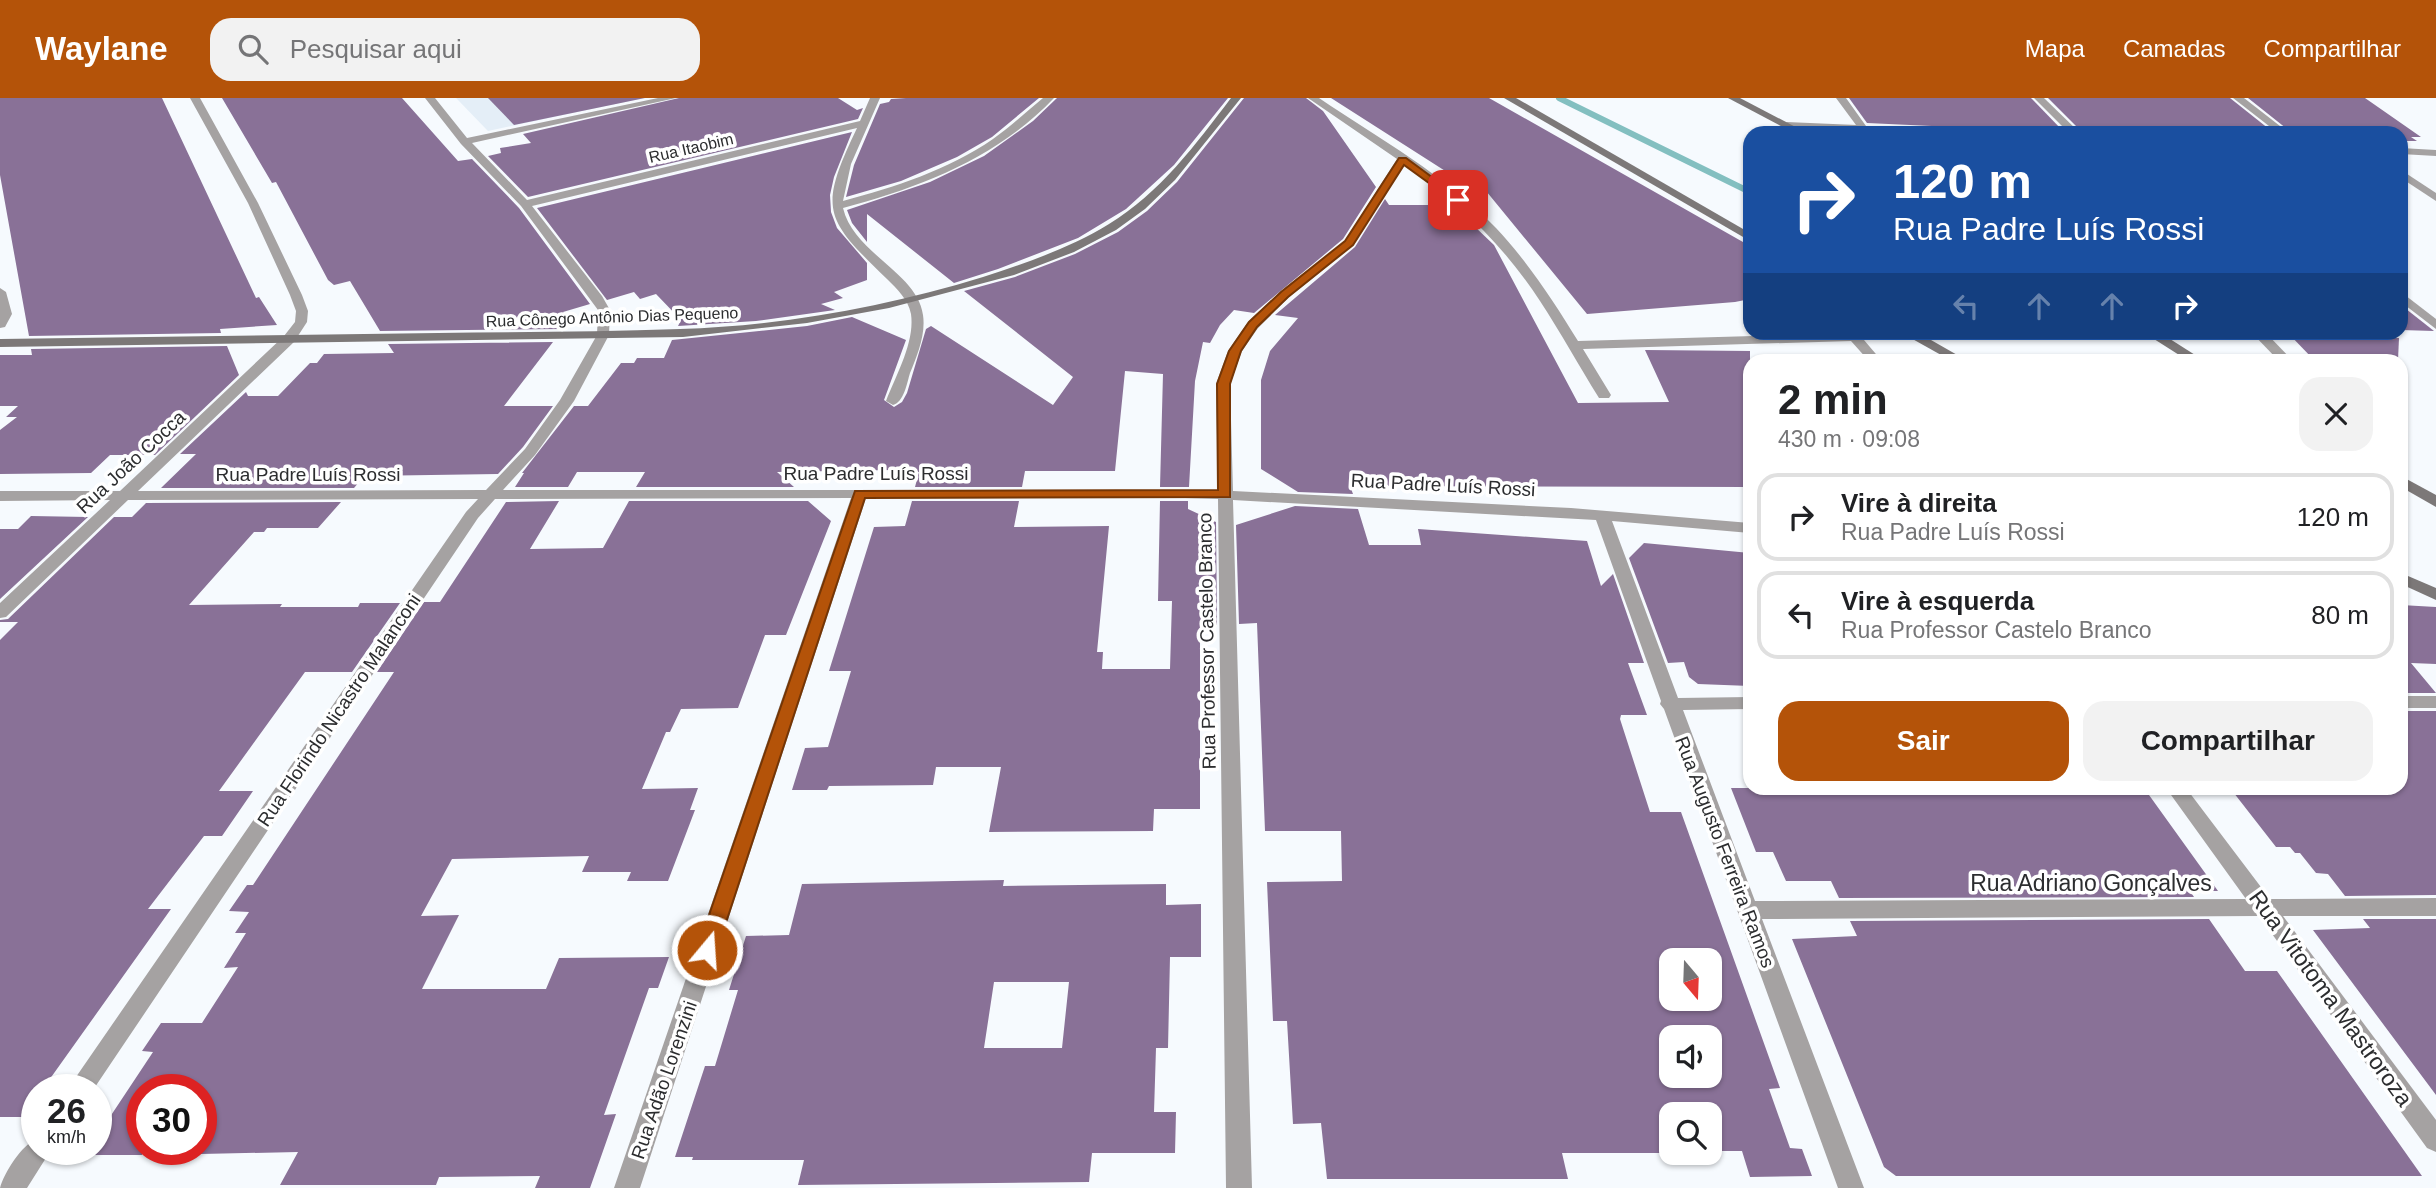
<!DOCTYPE html>
<html lang="pt">
<head>
<meta charset="utf-8">
<style>
	:root { --surface:#fff; --page:#f2f2f2; --text:#202124; --muted:#757577; --line:#e0e0e0; --accent:#b45309 }
	body { margin:0; font-family:Arial,sans-serif; background:var(--page); color:var(--text); height:100vh; display:flex; flex-direction:column; font-size:26px; white-space:nowrap }
	* { box-sizing:border-box; margin:0 }
	p { font-size:23px; color:var(--muted) }
	.icon { flex:none; width:38px; height:38px; fill:none; stroke:currentColor; stroke-width:2; stroke-linecap:round; stroke-linejoin:round }
	.map { position:relative; flex:1; overflow:hidden }
	.sheet { position:absolute; left:1743px; top:256px; width:665px; height:441px; display:flex; flex-direction:column; background:var(--surface); border-radius:21px; box-shadow:0 2px 5px #0004 }
	.sheet>* { flex:none }
	.top-card { position:absolute; left:1743px; top:28px; width:665px; height:214px; border-radius:21px; box-shadow:0 2px 5px #0004; background:#1a4fa0; color:#fff; overflow:hidden }
	.needle { width:46px; rotate:161deg }
	.tools { position:absolute; left:1659px; top:850px; display:grid; gap:14px }
	.tools a { display:grid; place-items:center; width:63px; height:63px; border-radius:14px; background:var(--surface); box-shadow:0 2px 5px #0004; font-size:35px }
	.speed { position:absolute; left:21px; top:976px; display:flex; gap:14px; font-size:35px; font-weight:700; text-align:center }
	.speed>* { display:grid; place-content:center; width:91px; height:91px; border-radius:50%; background:var(--surface); box-shadow:0 2px 5px #0004; line-height:1 }
	.speed small { font-size:18px; font-weight:400 }
	.speed .limit { border:10px solid #d22; background:#fff; color:#111 }
	.pin { position:absolute; display:grid; place-items:center; width:60px; height:60px; color:#fff; margin:-30px; border-radius:14px; box-shadow:0 4px 10px #0006 }
	.me { position:absolute; width:77px; margin:-38px; rotate:18deg; stroke-linejoin:round; filter:drop-shadow(0 0 5px #0008) }
	.turn { display:flex; align-items:center; gap:24px; height:147px; padding:0 35px; font-size:32px }
	.turn .icon { width:91px; height:91px; stroke-width:2.5 }
	.turn b { display:block; font-size:49px; line-height:60px }
	.lanes { display:flex; align-items:center; height:66px; padding:0 35px; background:#0003; justify-content:center; gap:35px; direction:ltr }
	.lanes .off { opacity:.35 }
	.round { display:grid; place-items:center; flex:none; width:74px; height:74px; border-radius:21px; background:var(--page) }
	.overview { display:flex; align-items:center; justify-content:space-between; height:119px; padding:0 35px }
	h1 { font-size:42px; font-weight:700; line-height:52px }
	.primary-button { display:flex; gap:14px; margin-top:auto; padding:14px 35px }
	.primary-button a { flex:1; height:80px; border-radius:21px; background:var(--accent); color:#fff; font-size:28px; font-weight:700; line-height:80px; text-align:center }
	.primary-button a+a { background:var(--page); color:var(--text) }
	ul { padding:0; list-style:none }
	li { display:flex; align-items:center; gap:21px; height:88px; margin:0 14px 10px; padding:0 21px; border:4px solid var(--line); border-radius:21px }
	li div { flex:1 }
	li b { display:block; font-size:26px }
	li em { font-style:normal }
	header { display:flex; align-items:center; gap:42px; box-sizing:border-box; height:98px; padding:0 35px; background:var(--accent); color:#fff }
	header strong { font-size:33px }
	nav { display:flex; gap:38px; margin-inline-start:auto; font-size:24px }
	.search { width:490px; height:63px; background:var(--page); display:flex; align-items:center; gap:18px; box-sizing:border-box; padding:0 24px; border-radius:21px; color:var(--muted); font-size:26px }
	.map>svg:first-child { display:block }
	.built { fill:#e4eef7 }
	.lines { fill:none; stroke-linecap:round; stroke-linejoin:round }
	.stream { stroke:#83bfc0; stroke-width:6 }
	.building { fill:#897197; fill-rule:evenodd }
	.street { fill:#a5a2a2; fill-rule:evenodd }
	.secondary { fill:#7c7878; fill-rule:evenodd }
	.route { fill:#b45309; stroke:#753606; stroke-width:2 }
	.labels { text-anchor:middle; dominant-baseline:central; stroke-width:7; stroke-linejoin:round; paint-order:stroke }
	.far-street-label { font-size:16px; fill:#2c2d2f; stroke:#fff }
	.street-label { font-size:19px; fill:#2c2d2f; stroke:#fff }
	.near-street-label { font-size:23px; fill:#2c2d2f; stroke:#fff }
</style>
</head>
<body>
<header>
<strong>Waylane</strong>
<div class="search"><svg class="icon" aria-label="search" viewBox="0 0 24 24"><circle cx="10" cy="10" r="6"/><path d="M15 15l6 6"/></svg>Pesquisar aqui</div>
<nav><a>Mapa</a><a>Camadas</a><a>Compartilhar</a></nav>
</header>
<div class="map">
<svg width="2436" height="1090" viewBox="0 0 2436 1090">
	<rect width="100%" height="100%" fill="#f6fafe"/>
	<path class="built" d="M456,0H644L488,33Z"/>
	<g class="lines">
		<path class="stream" d="M1559,0L1750,94"/>
	</g>
	<g class="building">
		<path d="M0,0H162L256,200L259,199L277,227L220,231L221,235L29,238L0,77Z"/>
		<path d="M222,0H402L458,63L472,61L519,110L590,206L563,214L570,221L562,231L380,233L350,183L334,187L328,182L276,84L272,85Z"/>
		<path d="M488,0H645L514,27Z"/>
		<path d="M679,0H838L857,12L863,10L858,21L528,99L488,58L501,55L500,50L531,45L523,36Z"/>
		<path d="M906,0H1039L992,39L957,59L901,83L846,99L854,67L880,6L889,4L891,1Z"/>
		<path d="M1057,0H1228L1174,67L1126,111L1078,140L998,171L954,185L867,116V144L852,125L847,112L930,84L984,58L1033,23Z"/>
		<path d="M1244,0H1306L1323,13L1376,89L1343,141L1254,215L1234,212L1220,227L1210,245L1203,244L1195,283L1189,389H1160L1163,276L1125,273L1115,373H1025L1022,389H915L919,374L892,372L777,374L794,389H636L645,374H577L568,389H515L524,375H522L574,308H588L621,265H634L637,260H664L672,242L807,228L852,219L906,242L884,302L894,309L902,304L907,295L926,231L931,228L1053,307L1073,279L964,193L1015,179L1075,156L1118,134L1147,113L1177,84Z"/>
		<path d="M1331,0H1489L1750,148V201L1735,204L1587,216L1482,88L1475,92Z"/>
		<path d="M1849,0H2031L2064,34L1867,25Z"/>
		<path d="M2048,0H2230L2274,35L2082,34Z"/>
		<path d="M2248,0H2365L2421,39H2411L2417,43H2401V35H2292Z"/>
		<path d="M852,34L834,79L830,97L831,114L837,130L867,165V182L834,194L843,200L821,206L835,212L756,223L678,228L681,222L656,196L640,201L634,194L607,202L537,110Z"/>
		<path d="M1385,101L1389,107H1452L1494,147L1578,305L1669,304L1645,252L1750,253V389L1350,388L1353,396L1298,394L1261,371V282L1270,253L1298,220L1275,217L1355,149Z"/>
		<path d="M2401,207L2434,233L2401,232Z"/>
		<path d="M2287,234L2399,240L2398,262H2314Z"/>
		<path d="M553,244L504,308H553L523,349L498,376L364,378L354,390H161L196,356H180L246,294L248,298H278L310,265H317L324,256L394,255L388,246Z"/>
		<path d="M227,248L239,277L155,357H110L91,375L0,376V332L17,319H6L18,308H0V257H32L31,251Z"/>
		<path d="M559,403L530,451L603,450L629,403H808L831,423L786,537H765L738,610L681,611L670,634H666L642,691L698,690L690,712H695L668,783H627L631,774H582L589,758L452,761L421,818L459,817L422,891H546L559,860L669,859L658,890H649L604,1017L616,1016L590,1090H535L540,1078L439,1079L436,1087H280L298,1054L201,1056V992H142V1057H85L89,1052H96V1040L153,954L142,953L161,925H202L238,869L224,870L246,835H235L249,814L229,813L247,787H253L394,574H377L424,504H440L506,404Z"/>
		<path d="M912,403H1019L1014,429L1109,428L1097,554H1103L1102,571H1170L1172,503H1158L1160,403H1188V411L1216,424L1217,527H1200V711H1154L1153,733L989,734L1001,669H936L933,687L829,688L827,692H792L805,650L828,649L851,573H829L874,429L905,428Z"/>
		<path d="M341,404L318,430H267L264,434H254L189,507L282,506L280,509H358L360,505H400L352,574H305L219,693H253L222,738H204L148,811H171L42,992H37V1000L24,1019H0V542L18,524H0V522L8,521L114,419H132L146,405Z"/>
		<path d="M1295,408L1358,411L1369,447H1421L1418,431L1587,443L1601,488L1613,476L1644,565H1628L1647,617H1621L1620,621L1650,714H1681L1780,990L1769,991L1790,1050L1802,1051L1812,1078L1750,1079L1742,1053H1710V1017H1671V1055H1562L1568,1081H1327L1321,1025L1293,1026L1287,923H1273L1267,784L1342,783L1341,733H1265L1257,525L1239,526L1236,427ZM1671,863H1710V901H1671ZM1671,940H1710V978H1671Z"/>
		<path d="M31,418L88,419L0,501V431H18Z"/>
		<path d="M1644,445L1750,455V588L1698,586L1689,579L1684,564L1668,565L1629,460Z"/>
		<path d="M2401,507L2436,509V566L2411,565L2436,595H2401Z"/>
		<path d="M2401,613H2436V797L2345,798L2328,776L2316,775L2300,755H2295L2290,749H2276L2230,690H2401Z"/>
		<path d="M1731,690H2144L2218,793H2190L2194,799L1839,800L1831,783H1786L1773,754H1756Z"/>
		<path d="M1004,782L1003,788L1166,786V807L1201,806V859H1170L1168,950H1156L1154,1014H1176L1175,1055H1092L1089,1084L798,1087L804,1062H692L693,1059H675L705,968H715L738,892H729L746,838L789,837L802,786ZM994,884H1069L1062,950H984Z"/>
		<path d="M2209,821L2245,873H2277L2422,1078H1896L1884,1069L1792,841L1857,838L1850,823Z"/>
		<path d="M2363,821H2436V997L2313,832L2370,830Z"/>
	</g>
	<g class="lines">
		<g class="street">
			<path d="M190,0H200L258,105L302,197L308,213L307,224L294,244L138,393L486,392L525,351L560,302L597,237L598,212L521,108L461,46L425,0H435L467,40L658,0H676L472,45L527,102L860,23L870,0H880L851,66L843,103C895,89 948,72 993,41C1010,29 1026,14 1043,0H1054C997,60 921,89 843,110C854,156 917,174 923,217C926,236 917,258 910,275C907,285 904,304 893,307L886,303C896,277 915,244 911,216C908,201 897,191 887,181C824,120 818,112 857,30L532,108L602,198L610,212L609,237L574,303L535,357L503,392H1218L1216,286L1228,253L1248,224L1280,194L1345,143L1397,61L1308,0H1319C1380,41 1445,77 1496,130C1528,164 1554,204 1578,243L1898,234L1864,242L1881,262H1868L1851,243L1583,251L1611,297L1609,300H1599C1579,268 1561,235 1540,203C1504,148 1459,104 1405,66L1353,147L1288,200L1258,230L1242,253L1230,286L1233,393L1571,410L1750,425V435L1612,423L1678,600L1750,599V611L1683,612L1755,803L2246,801L2166,690H2186L2270,801L2436,800V818H2283L2436,1022V1054L2427,1050L2259,818L1762,821L1864,1090H1838L1664,611L1660,606L1661,603L1596,422L1233,402L1252,1090H1226L1218,401L1185,400H866L640,1090H614L851,400L495,401L478,420L93,992H67L466,414L478,401L128,402L6,519L0,520V505L110,402L0,403V393H120L284,238L295,224L296,213L290,197L248,105Z"/>
			<path d="M1836,0H1846L1866,28L1963,32L1968,35L1787,30L1782,27L1787,24L1856,27Z"/>
			<path d="M2034,0H2044L2080,35H2069Z"/>
			<path d="M2233,0H2244L2289,35H2278Z"/>
			<path d="M2401,50L2436,52V58L2401,56Z"/>
			<path d="M2401,72L2436,95V103L2401,80Z"/>
			<path d="M0,190L6,194L12,216L5,229L0,230Z"/>
			<path d="M2401,194L2436,221V231L2401,204Z"/>
			<path d="M2251,234H2265L2292,262H2278Z"/>
			<rect x="2401" y="598" width="35" height="12"/>
			<path d="M37,1041V1052H51L27,1090H0C4,1075 22,1046 37,1041Z"/>
		</g>
		<g class="secondary">
			<path d="M1231,0H1241L1175,82L1145,111L1116,132L1074,154L1014,177L889,210L807,225L683,239L0,249V241C146,239 292,237 438,235C519,234 600,234 680,231C781,228 886,209 983,179C1026,165 1070,150 1109,126C1160,95 1196,46 1231,0Z"/>
			<path d="M1504,0H1516L1750,135V143Z"/>
			<path d="M1728,0H1740L1807,35H1794Z"/>
			<path d="M1900,234H1917L1966,262H1950Z"/>
			<path d="M2143,234H2159L2203,262H2187Z"/>
			<path d="M2401,378L2436,397V409L2401,389Z"/>
			<path d="M2401,475L2436,490V502L2401,486Z"/>
		</g>
	</g>
	<path class="route" d="M1399,60H1406L1463,102L1455,104L1404,67L1353,147L1288,199L1257,229L1241,253L1230,286V399L865,400L717,852L714,858L707,861L700,858L697,852L855,393L1218,392L1217,286L1229,253L1249,224L1281,194L1345,143Z"/>
	<g class="labels">
		<g class="far-street-label">
			<text transform="translate(691 50) rotate(-13)">Rua Itaobim</text>
			<text transform="translate(612 219) rotate(-2)">Rua Cônego Antônio Dias Pequeno</text>
		</g>
		<g class="street-label">
			<text transform="translate(131 364) rotate(-43)">Rua João Cocca</text>
			<text x="876" y="375">Rua Padre Luís Rossi</text>
			<text x="308" y="376">Rua Padre Luís Rossi</text>
			<text transform="translate(1443 387) rotate(3)">Rua Padre Luís Rossi</text>
			<text transform="translate(1207 543) rotate(-91)">Rua Professor Castelo Branco</text>
			<text transform="translate(339 612) rotate(-56)">Rua Florindo Nicastro Malanconi</text>
			<text transform="translate(1725 754) rotate(69)">Rua Augusto Ferreira Ramos</text>
			<text transform="translate(664 982) rotate(-71)">Rua Adão Lorenzini</text>
		</g>
		<g class="near-street-label">
			<text x="2091" y="785">Rua Adriano Gonçalves</text>
			<text transform="translate(2331 900) rotate(54)">Rua Vitotoma Mastroroza</text>
		</g>
	</g>
</svg>
<div class="tools">
<a><svg class="needle" viewBox="-14 -14 28 28"><path d="M0-13l5 13h-10z" fill="#e53935"/><path d="M0 13l5-13h-10z" fill="#757577"/></svg></a>
<a><svg class="icon" aria-label="sound" viewBox="0 0 24 24"><path d="M4 9h4l5-4v14l-5-4H4zM17 9q2 3 0 6"/></svg></a>
<a><svg class="icon" aria-label="search" viewBox="0 0 24 24"><circle cx="10" cy="10" r="6"/><path d="M15 15l6 6"/></svg></a>
</div>
<div class="speed"><div>26<small>km/h</small></div><div class="limit">30</div></div>
<div class="pin" style="left:1458px;top:102px;background:#d93025"><svg class="icon" aria-label="arrive" viewBox="0 0 24 24"><path d="M6 21V4h12l-3 4 3 4H6"/></svg></div>
<svg class="me" style="left:707px;top:852px" viewBox="-20 -20 40 40"><circle r="17" fill="#b45309" stroke="#fff" stroke-width="3"/><path d="M0-11L8 9 0 5-8 9z" fill="#fff"/></svg>
<div class="top-card">
<div class="turn"><svg class="icon" aria-label="right" viewBox="0 0 24 24"><path d="M7 20v-9h11M14 6l5 5-5 5"/></svg><div><b>120 m</b>Rua Padre Luís Rossi</div></div>
<div class="lanes"><svg class="icon off" aria-label="left" viewBox="0 0 24 24"><path d="M17 20v-9H6M10 6l-5 5 5 5"/></svg><svg class="icon off" aria-label="ahead" viewBox="0 0 24 24"><path d="M12 20V5M6 11l6-6 6 6"/></svg><svg class="icon off" aria-label="ahead" viewBox="0 0 24 24"><path d="M12 20V5M6 11l6-6 6 6"/></svg><svg class="icon" aria-label="right" viewBox="0 0 24 24"><path d="M7 20v-9h11M14 6l5 5-5 5"/></svg></div>
</div>
<section class="sheet">
<div class="overview"><div><h1>2 min</h1><p>430 m · 09:08</p></div><a class="round"><svg class="icon" aria-label="close" viewBox="0 0 24 24"><path d="M6 6l12 12M18 6L6 18"/></svg></a></div>
<ul>
<li><svg class="icon" aria-label="right" viewBox="0 0 24 24"><path d="M7 20v-9h11M14 6l5 5-5 5"/></svg><div><b>Vire à direita</b><p>Rua Padre Luís Rossi</p></div><em>120 m</em></li>
<li><svg class="icon" aria-label="left" viewBox="0 0 24 24"><path d="M17 20v-9H6M10 6l-5 5 5 5"/></svg><div><b>Vire à esquerda</b><p>Rua Professor Castelo Branco</p></div><em>80 m</em></li>
</ul>
<div class="primary-button"><a>Sair</a><a>Compartilhar</a></div>
</section>
</div>
</body>
</html>
